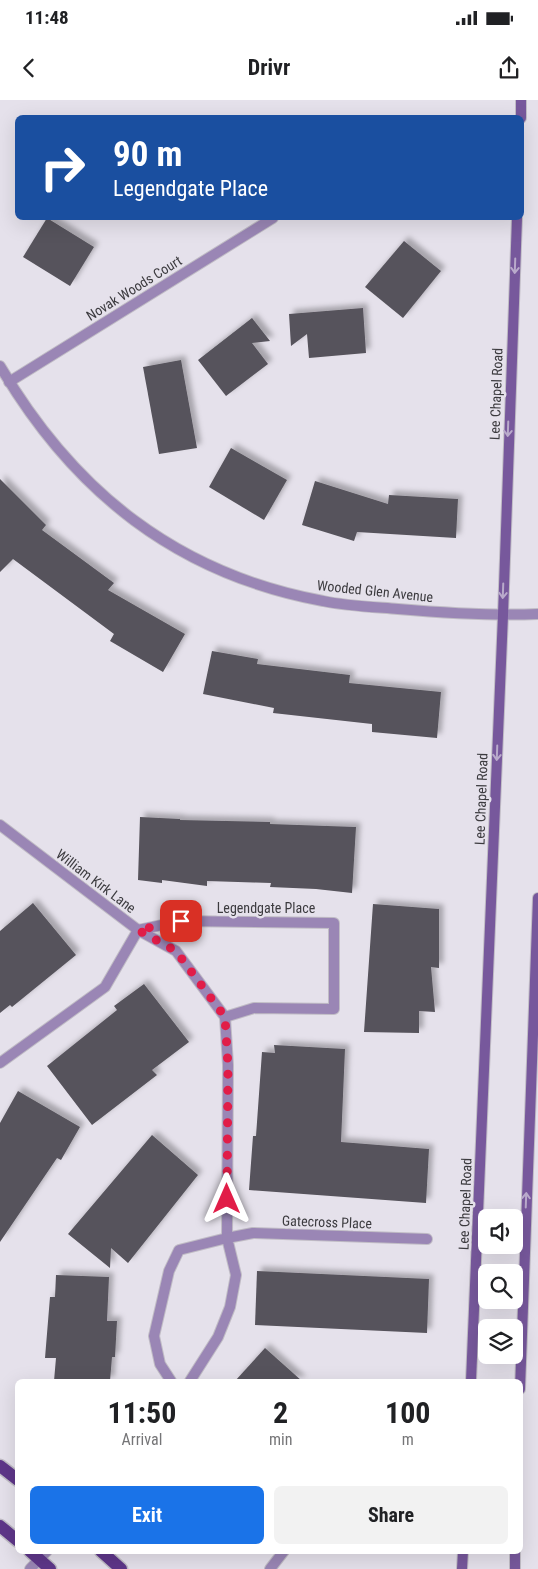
<!DOCTYPE html>
<html lang="en">
<head>
<meta charset="utf-8">
<style>
	:root { --surface:#fff; --page:#f2f2f2; --text:#202124; --muted:#757577; --accent:#1a73e8 }
	body { margin:0; font-family:"Roboto Condensed",sans-serif; background:var(--page); color:var(--text); height:100vh; display:flex; flex-direction:column; font-size:19px; white-space:nowrap }
	* { box-sizing:border-box; margin:0 }
	p { font-size:16px; color:var(--muted) }
	.icon { flex:none; width:28px; height:28px; fill:none; stroke:currentColor; stroke-width:2; stroke-linecap:round; stroke-linejoin:round }
	.map { position:relative; flex:1; overflow:hidden }
	.sheet { position:absolute; left:15px; top:1279px; width:508px; height:175px; display:flex; flex-direction:column; background:var(--surface); border-radius:8px; box-shadow:0 5px 20px #0002 }
	.sheet>* { flex:none }
	.hud { position:absolute; left:15px; top:15px; width:509px; height:105px; border-radius:8px; box-shadow:0 5px 20px #0002; background:#1a4fa0; color:#fff; overflow:hidden }
	.buttons { position:absolute; left:478px; top:1109px; display:grid; gap:10px }
	.buttons a { display:grid; place-items:center; width:45px; height:45px; border-radius:8px; background:var(--surface); box-shadow:0 5px 20px #0002; font-size:25px }
	.pin { position:absolute; display:grid; place-items:center; width:42px; height:42px; color:#fff; margin:-21px; border-radius:10px; box-shadow:0 2px 8px #0006 }
	.me { position:absolute; width:55px; margin:-28px; rotate:0deg; stroke-linejoin:round; filter:drop-shadow(0 0 4px #0008) }
	.turn { display:flex; align-items:center; gap:18px; height:105px; padding:0 15px; font-size:22px }
	.turn .icon { width:65px; height:65px; stroke-width:2.5 }
	.turn b { display:block; font-size:35px; line-height:42px }
	.eta { display:flex; justify-content:space-evenly; align-items:center; height:85px; text-align:center }
	.eta b { font-size:30px; font-weight:700; line-height:35px }
	.primary-button { display:flex; gap:10px; margin-top:auto; padding:10px 15px }
	.primary-button a { flex:1; height:58px; border-radius:8px; background:var(--accent); color:#fff; font-size:20px; font-weight:700; line-height:58px; text-align:center }
	.primary-button a+a { background:var(--page); color:var(--text) }
	.status { display:flex; justify-content:space-between; align-items:center; height:35px; padding:0 25px; background:var(--surface); direction:ltr }
	.status svg { height:14px; fill:currentColor }
	header { display:flex; justify-content:space-between; align-items:center; height:65px; padding:0 15px; background:var(--surface); font-size:22px; font-weight:700 }
	.map>svg:first-child { display:block }
	.building { fill:#56535b; filter:url(#shadow) }
	.lines { fill:none; stroke-linecap:round; stroke-linejoin:round }
	.minor-casing { stroke:#c0bcc5; stroke-width:12 }
	.secondary-casing { stroke:#c0bcc5; stroke-width:12 }
	.primary-casing { stroke:#c0bcc5; stroke-width:15 }
	.minor { stroke:#9a86b5; stroke-width:10 }
	.secondary { stroke:#77589c; stroke-width:10 }
	.primary { stroke:#5e3689; stroke-width:12 }
	.oneway { stroke:#b9aacb }
	.route { stroke:#e11d48; stroke-width:9; stroke-dasharray:0 16.2 }
	.labels { text-anchor:middle; dominant-baseline:central; stroke-width:5; stroke-linejoin:round; paint-order:stroke }
	.street-label { font-size:14px; fill:#3c3b3f; stroke:#e5e1eb }
</style>
</head>
<body>
<div class="status"><b>11:48</b><svg viewBox="0 0 49 12"><path d="M0 12V9h3v3zM5 12V6h3v6zM10 12V3h3v9zM15 12V0h3v12zM26 1h20v11H26zM47 4h2v5h-2z"/></svg></div>
<header><svg class="icon" aria-label="back" viewBox="0 0 24 24"><path d="M15 5l-7 7 7 7"/></svg>Drivr<svg class="icon" aria-label="share" viewBox="0 0 24 24"><path d="M12 15V3M7 8l5-5 5 5M5 13v7h14v-7"/></svg></header>
<div class="map">
<svg width="538" height="1469" viewBox="0 0 538 1469">
	<defs>
		<filter id="shadow"><feDropShadow dx="4.5" dy="-4.5" stdDeviation="2.5" flood-color="#0004"/></filter>
	</defs>
	<rect width="100%" height="100%" fill="#e5e1eb"/>
	<g class="building">
		<path d="M47,118L94,147L70,186L23,157Z"/>
		<path d="M404,141L441,171L403,218L365,187Z"/>
		<path d="M363,208L366,253L309,258L307,234L291,246L289,214Z"/>
		<path d="M252,218L270,241L252,243L268,264L226,296L198,260Z"/>
		<path d="M181,260L197,348L159,354L143,267Z"/>
		<path d="M231,348L287,380L264,420L209,387Z"/>
		<path d="M0,379L46,425L42,430L114,483L108,490L185,534L163,572L110,541L114,534L13,459L0,472Z"/>
		<path d="M315,381L388,404L389,395L458,399L456,438L357,432L354,441L302,425Z"/>
		<path d="M212,551L258,559L257,564L350,575L349,583L441,592L437,638L372,632V624L273,613L274,608L203,594Z"/>
		<path d="M140,717L180,719V720L270,722V724L356,727L352,793L316,789L270,787L271,783L207,781V786L162,780V783L138,780Z"/>
		<path d="M33,803L76,855L12,907L10,905L0,913V831Z"/>
		<path d="M373,804L439,809V868L431,867L435,912L419,911V933L364,932Z"/>
		<path d="M144,884L189,942L152,970L157,975L92,1025L47,966L117,910L114,906Z"/>
		<path d="M274,945L345,949L341,1042L429,1049L426,1103L249,1090L253,1036H256L262,952L275,953Z"/>
		<path d="M18,991L80,1027L61,1060L57,1058L0,1142V1023Z"/>
		<path d="M152,1035L198,1075L128,1163L111,1148L110,1168L68,1134Z"/>
		<path d="M257,1171L429,1179L427,1233L255,1225Z"/>
		<path d="M56,1175L109,1177L107,1221H117L115,1257H112L110,1281H54L56,1258H45L50,1197H55Z"/>
		<path d="M265,1248L302,1281H235Z"/>
	</g>
	<g class="lines">
		<defs>
			<g id="minor">
				<path d="M0,266C74,392 177,474 323,501C347,506 373,507 398,509C445,513 491,516 538,514"/>
				<path d="M9,282L273,118"/>
				<path d="M0,725L138,830L176,851L225,917L228,965L227,1138L179,1150L169,1171L154,1236L160,1264L171,1281"/>
				<path d="M0,963L105,887L138,830L181,821L334,823V909L254,908L225,917"/>
				<path d="M190,1281L218,1237L230,1207L236,1175L227,1138L253,1133L427,1139"/>
				<path d="M30,1469L47,1451"/>
				<path d="M270,1469L284,1451"/>
			</g>
			<g id="secondary">
				<path d="M521,18V0"/>
				<path d="M471,1281L503,515L517,118"/>
				<path d="M520,1289L538,798"/>
				<path d="M462,1469L463,1451"/>
				<path d="M515,1469V1451"/>
			</g>
			<g id="primary">
				<path d="M0,1366L18,1380"/>
				<path d="M0,1426L18,1441"/>
				<path d="M30,1451L50,1469"/>
				<path d="M101,1451L121,1469"/>
			</g>
		</defs>
		<use href="#minor" class="minor-casing"/>
		<use href="#secondary" class="secondary-casing"/>
		<use href="#primary" class="primary-casing"/>
		<use href="#minor" class="minor"/>
		<use href="#secondary" class="secondary"/>
		<use href="#primary" class="primary"/>
	</g>
	<defs><path id="oneway-shaft" d="M-6 0H5M1.5-3L5.5 0L1.5 3" fill="none" stroke-width="1.6" stroke-linecap="round" stroke-linejoin="round" transform="scale(1.25)"/></defs>
	<g class="oneway">
		<use href="#oneway-shaft" transform="translate(515 166) rotate(92)"/>
		<use href="#oneway-shaft" transform="translate(508 329) rotate(92)"/>
		<use href="#oneway-shaft" transform="translate(503 491) rotate(92)"/>
		<use href="#oneway-shaft" transform="translate(497 653) rotate(92)"/>
		<use href="#oneway-shaft" transform="translate(526 1100) rotate(-88)"/>
	</g>
	<g class="lines">
		<path class="route" d="M181,821L138,830L176,851L225,917L228,966L227,1099"/>
	</g>
	<g class="labels">
		<g class="street-label">
			<text transform="translate(134 188) rotate(-32)">Novak Woods Court</text>
			<text transform="translate(496 294) rotate(-88)">Lee Chapel Road</text>
			<text transform="translate(375 491) rotate(6)">Wooded Glen Avenue</text>
			<text transform="translate(481 699) rotate(-88)">Lee Chapel Road</text>
			<text transform="translate(96 781) rotate(37)">William Kirk Lane</text>
			<text x="266" y="808">Legendgate Place</text>
			<text transform="translate(465 1104) rotate(-88)">Lee Chapel Road</text>
			<text transform="translate(327 1122) rotate(2)">Gatecross Place</text>
		</g>
	</g>
</svg>
<div class="buttons">
<a><svg class="icon" aria-label="sound" viewBox="0 0 24 24"><path d="M4 9h4l5-4v14l-5-4H4zM17 9q2 3 0 6"/></svg></a>
<a><svg class="icon" aria-label="search" viewBox="0 0 24 24"><circle cx="10" cy="10" r="6"/><path d="M15 15l6 6"/></svg></a>
<a><svg class="icon" aria-label="layers" viewBox="0 0 24 24"><path d="M12 4l9 5-9 5-9-5zM3 14l9 5 9-5"/></svg></a>
</div>
<div class="pin" style="left:181px;top:821px;background:#d93025"><svg class="icon" aria-label="arrive" viewBox="0 0 24 24"><path d="M6 21V4h12l-3 4 3 4H6"/></svg></div>
<svg class="me" style="left:227px;top:1099px" viewBox="-20 -20 40 40"><path d="M0-17L14 15 0 8-14 15z" fill="#e11d48" stroke="#fff" stroke-width="4"/></svg>
<div class="hud">
<div class="turn"><svg class="icon" aria-label="right" viewBox="0 0 24 24"><path d="M7 20v-9h11M14 6l5 5-5 5"/></svg><div><b>90 m</b>Legendgate Place</div></div>
</div>
<section class="sheet">
<div class="eta">
<div><b>11:50</b><p>Arrival</p></div>
<div><b>2</b><p>min</p></div>
<div><b>100</b><p>m</p></div>
</div>
<div class="primary-button"><a>Exit</a><a>Share</a></div>
</section>
</div>
</body>
</html>
